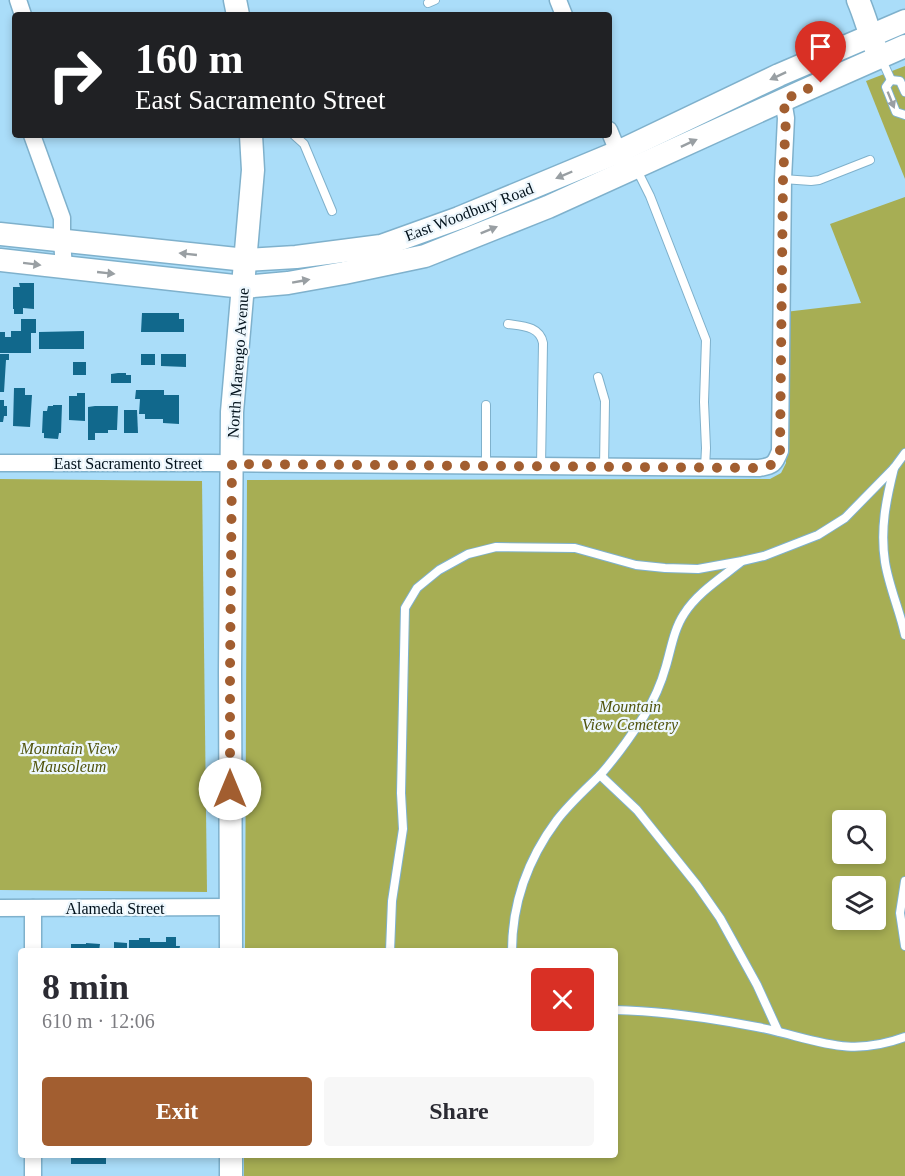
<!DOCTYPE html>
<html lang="en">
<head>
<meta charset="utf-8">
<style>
	:root { --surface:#fff; --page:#f7f7f7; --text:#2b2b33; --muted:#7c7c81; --accent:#a25e30 }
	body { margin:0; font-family:Georgia,serif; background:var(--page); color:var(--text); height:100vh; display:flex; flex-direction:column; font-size:22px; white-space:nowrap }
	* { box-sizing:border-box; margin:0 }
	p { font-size:20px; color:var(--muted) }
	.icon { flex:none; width:33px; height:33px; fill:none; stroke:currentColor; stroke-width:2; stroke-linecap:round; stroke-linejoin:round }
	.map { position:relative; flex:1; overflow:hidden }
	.drawer { position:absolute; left:18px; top:948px; width:600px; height:210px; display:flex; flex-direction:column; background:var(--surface); border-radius:6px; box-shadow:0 3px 9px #0003 }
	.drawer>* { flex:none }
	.hud { position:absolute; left:12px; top:12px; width:600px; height:126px; border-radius:6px; box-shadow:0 3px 9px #0003; background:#202124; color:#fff; overflow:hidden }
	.fabs { position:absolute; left:832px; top:810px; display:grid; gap:12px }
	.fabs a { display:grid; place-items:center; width:54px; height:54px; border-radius:6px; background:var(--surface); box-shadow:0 3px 9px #0003; font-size:30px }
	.pin { position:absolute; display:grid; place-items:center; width:51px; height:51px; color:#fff; margin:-62px -26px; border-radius:50% 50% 50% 0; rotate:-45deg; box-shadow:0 0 6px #0007 }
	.pin .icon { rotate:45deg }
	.me { position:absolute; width:66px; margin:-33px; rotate:0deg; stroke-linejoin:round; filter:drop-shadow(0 0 4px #0008) }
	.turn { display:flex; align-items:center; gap:21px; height:126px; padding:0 24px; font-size:27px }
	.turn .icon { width:78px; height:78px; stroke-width:2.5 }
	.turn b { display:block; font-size:42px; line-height:51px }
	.round { display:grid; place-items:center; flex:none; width:63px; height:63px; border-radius:6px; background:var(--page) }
	.headline { display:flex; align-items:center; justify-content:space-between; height:102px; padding:0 24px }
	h1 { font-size:36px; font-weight:700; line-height:45px }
	.button { display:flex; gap:12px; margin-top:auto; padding:12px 24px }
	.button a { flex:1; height:69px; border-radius:6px; background:var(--accent); color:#fff; font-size:24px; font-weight:700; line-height:69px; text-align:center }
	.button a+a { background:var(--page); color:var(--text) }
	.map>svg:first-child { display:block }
	.green { fill:#a7ae54; fill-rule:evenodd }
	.building { fill:#11688c }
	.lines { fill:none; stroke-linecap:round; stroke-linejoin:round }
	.lane-casing { stroke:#7fb1cc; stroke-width:10 }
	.street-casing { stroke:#7fb1cc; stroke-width:19 }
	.secondary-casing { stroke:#7fb1cc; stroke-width:25 }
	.lane { stroke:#fff; stroke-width:8 }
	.street { stroke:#fff; stroke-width:16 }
	.secondary { stroke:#fff; stroke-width:22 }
	.oneway { fill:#999fa3 }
	.route { stroke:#a25e30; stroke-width:10; stroke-dasharray:0 18 }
	.labels { text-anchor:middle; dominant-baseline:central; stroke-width:4.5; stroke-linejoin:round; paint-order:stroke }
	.street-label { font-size:16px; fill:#00101a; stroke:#edf7fd }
	.park-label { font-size:16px; font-style:italic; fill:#51540d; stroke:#edf7fd }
</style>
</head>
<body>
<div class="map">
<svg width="905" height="1176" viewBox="0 0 905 1176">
	<rect width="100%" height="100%" fill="#aaddf9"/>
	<g class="green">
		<path d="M905,66V179L866,81Z"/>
		<path d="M905,197V1176H244V1155H615V951H245L247,480L770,479L781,473L786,463L785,312L861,303L830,224ZM843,820H876V854H843ZM843,886H876V920H843Z"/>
		<path d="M0,479L202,481L207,892L0,890Z"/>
	</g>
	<g class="building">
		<path d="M19,283H34V309L23,308V314H14V309H13V287H20Z"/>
		<path d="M142,313H179V319H184V332H141Z"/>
		<path d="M21,319H36V333H31V353H0V332H5V337H11V331H21Z"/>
		<path d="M84,331V349H39V332Z"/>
		<path d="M0,354H9V360H6L4,392H0Z"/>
		<rect x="141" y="354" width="14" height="11"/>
		<path d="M161,354H186V367L161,366Z"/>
		<rect x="73" y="362" width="13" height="13"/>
		<path d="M118,373H126V375H131V383H111V374Z"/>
		<path d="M14,388H25V395H32L30,427L13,426Z"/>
		<path d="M136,390H164V395H179V424L163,423V419H145V414H139L140,399H135Z"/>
		<path d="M77,393H85V421L69,420V396H77Z"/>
		<path d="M0,400H4V406H7V416H4L3,422H0Z"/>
		<path d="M53,405H62L61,433H59L58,439L44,438V433H42L43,411H47L48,406H53Z"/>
		<path d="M95,406H118L117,430H108V433H95V440H88V407Z"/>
		<path d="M124,410H137L138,433H124Z"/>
		<path d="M166,937H176V946H180L179,951H129V940H139V938H150V942H166Z"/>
		<path d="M114,942L127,943V951H114Z"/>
		<path d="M86,943L100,944L99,951H71V944H86Z"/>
		<rect x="71" y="1155" width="35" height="9"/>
	</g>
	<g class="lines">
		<defs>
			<g id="lane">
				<path d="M428,3L435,0"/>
				<path d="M881,58L891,80"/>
				<path d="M891,80L886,87L896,112L905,115"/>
				<path d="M891,80L900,81L905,92"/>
				<path d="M294,135L304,144L332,211"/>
				<path d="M637,170L650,196L706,340L704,402L706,448L705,468"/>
				<path d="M783,179L811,181L819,180L870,160"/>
				<path d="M508,324C522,326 540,326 543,343L541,466"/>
				<path d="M598,377L605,401L604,467"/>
				<path d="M486,466V405"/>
				<path d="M894,468C886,500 880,529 885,562C889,587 900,611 905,635"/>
				<path d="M600,775L637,810L697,885L720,918L757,985L778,1031"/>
				<path d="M905,881L900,913L905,946"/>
				<path d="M390,951L392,901L403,829L401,793L405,608L417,588L439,570L468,554L496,547L575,548L636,565L665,568L698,569L742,561L764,556L818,535L845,518L894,468L905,453"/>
				<path d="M512,951C512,903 528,859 557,820C570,803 586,789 601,774C617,756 631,736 644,716C654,700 661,684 666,666C671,649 674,629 684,614C697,593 721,578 741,562"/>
				<path d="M615,1010C663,1011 710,1018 757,1027C814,1038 846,1059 905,1037"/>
			</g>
			<g id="street">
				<path d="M18,0L23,15"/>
				<path d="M558,0L564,15"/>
				<path d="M609,130L618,152"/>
				<path d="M32,135L62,218V240L64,268"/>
				<path d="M0,463H211L759,468C773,466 775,464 780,451L783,179L786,118L783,100"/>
				<path d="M0,908L231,907"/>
				<path d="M33,951V908"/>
				<path d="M33,1176V1155"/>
			</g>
			<g id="secondary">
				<path d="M235,0L238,15"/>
				<path d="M858,0C865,16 869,33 876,49"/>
				<path d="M0,234L246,260L296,257L381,246L459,218L618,152L779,75L905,21"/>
				<path d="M0,260L243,287L288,283L344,273L425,256L548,207L801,92L905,46"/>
				<path d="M231,951L230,672L232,412L253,170L251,135"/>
				<path d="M231,1155V1176"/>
			</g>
		</defs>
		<use href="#lane" class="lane-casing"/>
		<use href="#street" class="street-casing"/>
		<use href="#secondary" class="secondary-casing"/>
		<use href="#lane" class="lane"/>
		<use href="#street" class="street"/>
		<use href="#secondary" class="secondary"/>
	</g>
	<defs><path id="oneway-solid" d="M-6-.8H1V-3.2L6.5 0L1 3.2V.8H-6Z" transform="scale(1.5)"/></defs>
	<g class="oneway">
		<use href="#oneway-solid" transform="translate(778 76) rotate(155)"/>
		<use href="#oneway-solid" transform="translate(891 100) rotate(68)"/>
		<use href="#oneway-solid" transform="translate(689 143) rotate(-25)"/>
		<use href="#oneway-solid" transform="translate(564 175) rotate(157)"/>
		<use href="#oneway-solid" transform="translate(489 230) rotate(-22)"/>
		<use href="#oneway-solid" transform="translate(188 254) rotate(-174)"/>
		<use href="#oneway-solid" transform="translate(32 264) rotate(7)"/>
		<use href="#oneway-solid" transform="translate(106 273) rotate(6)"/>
		<use href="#oneway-solid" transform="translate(301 281) rotate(-10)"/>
	</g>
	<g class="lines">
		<path class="route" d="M230,789V672L232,464L759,468C773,466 775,464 780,451L783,179L786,118L783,100L821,83"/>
	</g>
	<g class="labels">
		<g class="street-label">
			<text transform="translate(469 212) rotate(-21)">East Woodbury Road</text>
			<text transform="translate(238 363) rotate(-86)">North Marengo Avenue</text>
			<text x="128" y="463">East Sacramento Street</text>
			<text x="115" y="908">Alameda Street</text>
		</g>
		<g class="park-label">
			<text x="630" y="706">Mountain<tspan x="630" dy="18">View Cemetery</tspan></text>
			<text x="69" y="748">Mountain View<tspan x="69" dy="18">Mausoleum</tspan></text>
		</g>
	</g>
</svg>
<div class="fabs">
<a><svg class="icon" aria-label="search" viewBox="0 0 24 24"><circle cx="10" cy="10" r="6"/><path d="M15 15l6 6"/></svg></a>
<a><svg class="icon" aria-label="layers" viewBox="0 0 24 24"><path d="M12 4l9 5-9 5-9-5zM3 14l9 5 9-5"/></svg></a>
</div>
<div class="pin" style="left:821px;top:83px;background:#d93025"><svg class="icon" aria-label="arrive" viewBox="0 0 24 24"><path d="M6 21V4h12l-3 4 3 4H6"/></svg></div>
<svg class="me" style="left:230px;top:789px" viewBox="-20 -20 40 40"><circle r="19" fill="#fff"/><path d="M0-13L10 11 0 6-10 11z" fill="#a25e30"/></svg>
<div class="hud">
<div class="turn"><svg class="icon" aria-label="right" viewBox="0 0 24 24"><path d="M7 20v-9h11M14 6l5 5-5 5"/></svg><div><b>160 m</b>East Sacramento Street</div></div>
</div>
<section class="drawer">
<div class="headline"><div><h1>8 min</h1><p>610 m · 12:06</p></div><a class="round" style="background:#d93025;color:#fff"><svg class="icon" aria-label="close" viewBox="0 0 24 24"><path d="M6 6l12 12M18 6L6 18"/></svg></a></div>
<div class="button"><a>Exit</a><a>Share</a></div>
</section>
</div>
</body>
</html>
